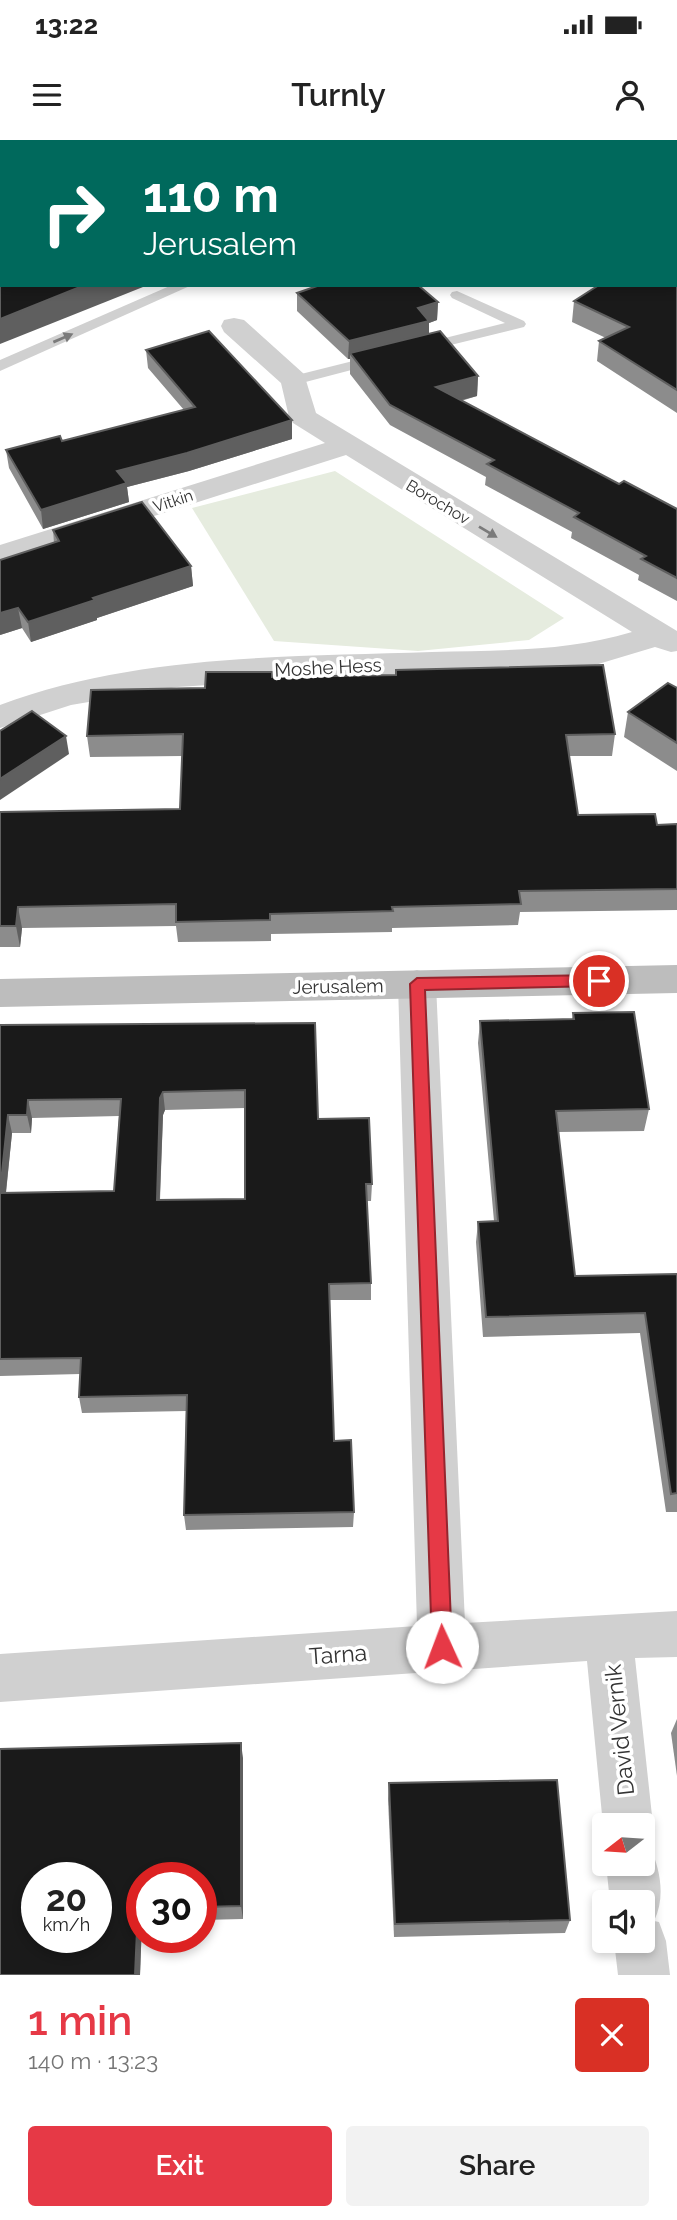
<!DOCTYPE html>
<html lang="en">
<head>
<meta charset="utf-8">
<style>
	:root { --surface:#fff; --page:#f2f2f2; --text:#222; --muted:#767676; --accent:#e63946 }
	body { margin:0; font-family:Raleway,sans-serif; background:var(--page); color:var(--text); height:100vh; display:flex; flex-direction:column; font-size:26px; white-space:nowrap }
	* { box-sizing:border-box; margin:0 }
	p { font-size:23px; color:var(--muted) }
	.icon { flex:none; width:38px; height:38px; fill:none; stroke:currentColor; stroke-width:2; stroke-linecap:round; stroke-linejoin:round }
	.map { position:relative; height:1835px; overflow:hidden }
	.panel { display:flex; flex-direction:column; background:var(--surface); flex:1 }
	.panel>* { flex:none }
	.top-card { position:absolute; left:0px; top:0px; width:677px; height:147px; box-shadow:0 4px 10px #0003; background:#00695c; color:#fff; overflow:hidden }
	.needle { width:46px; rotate:253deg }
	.controls { position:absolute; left:592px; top:1673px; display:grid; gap:14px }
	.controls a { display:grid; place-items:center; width:63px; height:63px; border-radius:7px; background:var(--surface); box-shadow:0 4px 10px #0003; font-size:35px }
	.speed { position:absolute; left:21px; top:1722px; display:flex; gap:14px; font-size:35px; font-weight:700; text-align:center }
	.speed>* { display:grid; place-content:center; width:91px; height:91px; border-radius:50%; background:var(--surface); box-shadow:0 4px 10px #0003; line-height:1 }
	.speed small { font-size:18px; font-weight:400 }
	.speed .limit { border:10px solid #d22; background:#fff; color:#111 }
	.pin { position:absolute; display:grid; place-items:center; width:60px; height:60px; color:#fff; margin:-30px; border:4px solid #fff; border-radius:50%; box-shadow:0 2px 7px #0007 }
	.me { position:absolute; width:77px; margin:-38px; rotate:358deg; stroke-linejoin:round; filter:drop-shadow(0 0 5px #0008) }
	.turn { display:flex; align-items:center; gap:24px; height:147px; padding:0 28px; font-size:32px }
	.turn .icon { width:91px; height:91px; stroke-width:2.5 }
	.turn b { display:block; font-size:49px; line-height:60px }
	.round { display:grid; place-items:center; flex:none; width:74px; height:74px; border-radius:7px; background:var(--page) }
	.summary { display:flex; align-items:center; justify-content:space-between; height:119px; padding:0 28px }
	h1 { font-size:42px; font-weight:600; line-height:52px; color:var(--accent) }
	.cta { display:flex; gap:14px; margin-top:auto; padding:14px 28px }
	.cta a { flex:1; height:80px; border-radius:7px; background:var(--accent); color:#fff; font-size:28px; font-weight:600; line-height:80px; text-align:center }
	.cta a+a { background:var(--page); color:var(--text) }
	.status { display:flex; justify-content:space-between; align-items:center; height:49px; padding:0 35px; background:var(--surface); direction:ltr }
	.status svg { height:19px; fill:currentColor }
	header { display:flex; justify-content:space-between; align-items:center; height:91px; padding:0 28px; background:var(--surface); font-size:32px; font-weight:600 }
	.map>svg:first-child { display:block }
	.green { fill:#e6ecdf }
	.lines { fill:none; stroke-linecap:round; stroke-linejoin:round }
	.lane { fill:#d0d0d0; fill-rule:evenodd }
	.street { fill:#d0d0d0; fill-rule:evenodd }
	.secondary { fill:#bdbdbd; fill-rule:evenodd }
	.wall { fill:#8c8c8c; fill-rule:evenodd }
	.shaded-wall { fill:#5f5f5f }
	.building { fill:#1a1a1a; stroke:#5f5f5f; stroke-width:2; fill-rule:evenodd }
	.oneway { fill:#7a7a7a }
	.route { fill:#e63946; stroke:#96252e; stroke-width:2 }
	.labels { text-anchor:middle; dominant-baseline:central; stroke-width:7; stroke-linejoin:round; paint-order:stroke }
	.far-street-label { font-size:16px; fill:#333; stroke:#fff }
	.street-label { font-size:19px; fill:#333; stroke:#fff }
	.near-street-label { font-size:23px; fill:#333; stroke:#fff }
</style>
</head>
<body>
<div class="status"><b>13:22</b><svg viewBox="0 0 49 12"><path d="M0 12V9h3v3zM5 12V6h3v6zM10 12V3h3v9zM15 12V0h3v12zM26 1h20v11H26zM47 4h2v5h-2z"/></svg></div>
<header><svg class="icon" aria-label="menu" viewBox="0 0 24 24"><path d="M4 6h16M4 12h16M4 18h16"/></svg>Turnly<svg class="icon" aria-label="person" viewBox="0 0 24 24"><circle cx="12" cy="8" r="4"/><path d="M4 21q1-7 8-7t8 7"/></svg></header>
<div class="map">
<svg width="677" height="1835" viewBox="0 0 677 1835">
	<rect width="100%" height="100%" fill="#fff"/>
	<path class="green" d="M335,331L564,478L529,500L418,511L274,501L192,368Z"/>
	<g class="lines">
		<g class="lane">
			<path d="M172,145H192L0,231V220Z"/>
			<path d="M457,151L524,181L526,184L524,187L422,212L417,211L415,208L417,205L505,183L452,158L450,155L452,152Z"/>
			<path d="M377,215L384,219L382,222L294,245L286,240L289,237Z"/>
		</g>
		<g class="street">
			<path d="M524,0H548L523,2Z"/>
			<path d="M564,0H588L563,2Z"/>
			<path d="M234,178L244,180L304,234L316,273L677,491V511L671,512L655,507L595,525L551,530L319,538L177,547L71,565L0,588V565C136,514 288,517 432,512C500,510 566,512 632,492L346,315L0,425V405L325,303L293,283L289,277L281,243L224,192L221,186L224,180Z"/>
			<path d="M417,830L430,834L436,844L465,1483L677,1471V1517L635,1518L653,1685L644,1704L650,1706C660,1730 666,1756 654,1781L659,1782L666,1801L670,1835H618L614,1801H642V1762H610L606,1724H642V1685H604V1688L603,1685L587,1521L0,1562V1514L417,1486L398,844L404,834Z"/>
		</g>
		<g class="secondary">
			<path d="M312,0H341L342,2H313Z"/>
			<path d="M433,0H463L464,2H434Z"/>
			<path d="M676,63L677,64V80L676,79Z"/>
			<rect x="676" y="103" width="1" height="16"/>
			<path d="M677,825V853L0,867V839Z"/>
		</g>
	</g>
	<g class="wall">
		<path d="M0,0L2,2V45H0Z"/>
		<rect x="650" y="0" width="27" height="1"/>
		<path d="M677,140V273L597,221L599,201L606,198L572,182L574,161Z"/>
		<path d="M297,153L438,162L437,180L429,183V193L478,236L477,256L461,261L619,344L677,369V461L638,440L639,435L571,398L572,392L485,345L486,337L390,285L350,234V219H348L297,171Z"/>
		<path d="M146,210L292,280V299L189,331L127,347L129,362L43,389L9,328L6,310L62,301L184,270L148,228Z"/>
		<path d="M53,390L191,426L193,446L97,478V480L31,502L22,488L0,495L54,403Z"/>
		<path d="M272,537L615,594L612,616H569L578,675L657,685L677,684V770L520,772L518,785L392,788V792L271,794V801L178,802L176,786L22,788L20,807H0V672L180,669L182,616L90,617L87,596L205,548Z"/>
		<path d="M677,548V631L624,597L628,572Z"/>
		<path d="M573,873L649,969L644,991L558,992L575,1136L677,1134V1372H666L640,1193L483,1197L476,1102L478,1082L494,1081L478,903L480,881L572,879Z"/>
		<path d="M315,883L318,979L372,1044L371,1061H367L371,1143V1160H329L334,1301L354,1372L353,1387L186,1390L184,1375L186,1271L82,1273L79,1257L80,1234L0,1236V885ZM245,968V1059L160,1060L163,975L165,970ZM119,976L114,1051L6,1053L12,993H31L32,978Z"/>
		<path d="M677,1579V1636L671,1593Z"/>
		<path d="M243,1618V1779L201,1780V1738H142V1781L140,1835H0Z"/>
		<path d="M389,1643L570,1780L565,1793L394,1797L388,1659Z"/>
	</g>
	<g class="shaded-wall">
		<path d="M85,145H148L0,204V179Z"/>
		<path d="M438,162L437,180L429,183V199L350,213V219H348L349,201L418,168Z"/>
		<path d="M478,236L477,256L435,267L436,247Z"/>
		<path d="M292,280V299L189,331L127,347L129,362L43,389L41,370L117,331Z"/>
		<path d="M191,426L193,446L97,478V480L31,502L28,482L93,458Z"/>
		<path d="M18,468L22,488L0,495V473Z"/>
		<path d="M66,596L69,614L0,660V639Z"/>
		<path d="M18,767L22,788L20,807L16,786Z"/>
		<path d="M163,952L165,970L163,975L159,1078L157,1060L160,958Z"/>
		<path d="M28,960L32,978L31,993L27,975Z"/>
		<path d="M8,975L12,993L4,1070L0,1054Z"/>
		<path d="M241,1603L243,1618V1779L241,1766Z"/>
		<path d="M138,1768L142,1781L140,1835H135Z"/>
	</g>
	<g class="building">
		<path d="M0,0H221L227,2H2V23L0,22Z"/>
		<path d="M2,89V145H85L0,179V90Z"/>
		<path d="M676,139L677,140V250L599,201L629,187L574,161L599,145H676Z"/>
		<path d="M320,145H418L438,162L418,168L429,181L349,201L297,153Z"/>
		<path d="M209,191L292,280L187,313L117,331L127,343L41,370L6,310L60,296L62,301L195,267L146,210Z"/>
		<path d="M440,191L478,236L436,247L619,344L624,341L677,369V438L641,419L646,416L574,377L579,373L487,324L494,320L390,265L350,213Z"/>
		<path d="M142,362L191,426L93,458L95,460L28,482L18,468L0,473V420L59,401L53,390Z"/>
		<path d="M603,525L615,594L566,595L578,675L655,674L657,685L677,684V749L519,751L521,764L392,767L393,771L270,774V780L176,782V764L18,767L16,786H0V672L180,669L183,594L87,596L91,550L205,548L206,532H272V537L396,535V530Z"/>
		<path d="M668,543L677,548V603L628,572Z"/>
		<path d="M32,571L66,596L0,639V591Z"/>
		<path d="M634,872L649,969L556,971L575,1136L677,1134V1353L671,1354L645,1173L486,1177L478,1082L498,1081L480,881L574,879L573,873Z"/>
		<path d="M315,883L318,979L369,978L372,1044H366L371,1143L329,1144L334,1301L351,1300L354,1372L184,1375L187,1255L79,1257L81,1218L0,1219V1053L114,1051L121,959L28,960L27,975H8L0,1052V885ZM245,950V1059L157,1060L160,958L163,952Z"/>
		<path d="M241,1603V1766L201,1767V1738H142V1768H138L135,1835H0V1609ZM37,1738H96V1797H37Z"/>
		<path d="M557,1640L570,1780L395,1784L389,1643Z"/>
	</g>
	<defs><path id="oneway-solid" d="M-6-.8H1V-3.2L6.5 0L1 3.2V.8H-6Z" transform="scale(1.75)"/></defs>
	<g class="oneway">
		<use href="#oneway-solid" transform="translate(63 198) rotate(-23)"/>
		<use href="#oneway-solid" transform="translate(488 392) rotate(31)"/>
	</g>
	<path class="route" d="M599,835L607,841L599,846L425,850L452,1507L449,1514L442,1517L435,1514L432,1507L410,844L417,838Z"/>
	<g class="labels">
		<g class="far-street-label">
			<text transform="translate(173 361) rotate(-18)">Vitkin</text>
			<text transform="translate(438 362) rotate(31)">Borochov</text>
		</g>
		<g class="street-label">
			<text transform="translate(328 527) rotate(-3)">Moshe Hess</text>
			<text transform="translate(338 846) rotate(-1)">Jerusalem</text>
		</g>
		<g class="near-street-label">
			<text transform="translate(338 1514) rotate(-4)">Tarna</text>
			<text transform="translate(619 1590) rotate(-96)">David Vernik</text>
		</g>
	</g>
</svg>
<div class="controls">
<a><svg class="needle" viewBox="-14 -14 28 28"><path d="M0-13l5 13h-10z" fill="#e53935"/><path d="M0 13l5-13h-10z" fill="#767676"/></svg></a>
<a><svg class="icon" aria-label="sound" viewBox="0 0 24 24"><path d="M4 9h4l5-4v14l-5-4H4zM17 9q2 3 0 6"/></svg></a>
</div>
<div class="speed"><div>20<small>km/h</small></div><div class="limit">30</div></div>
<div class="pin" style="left:599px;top:841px;background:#d93025"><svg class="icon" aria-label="arrive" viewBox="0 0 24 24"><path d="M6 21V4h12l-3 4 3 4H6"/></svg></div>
<svg class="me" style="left:442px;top:1507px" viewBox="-20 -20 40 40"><circle r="19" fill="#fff"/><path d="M0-13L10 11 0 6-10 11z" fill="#e63946"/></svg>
<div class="top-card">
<div class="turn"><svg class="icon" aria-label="right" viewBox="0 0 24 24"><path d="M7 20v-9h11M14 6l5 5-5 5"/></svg><div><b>110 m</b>Jerusalem</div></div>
</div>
</div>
<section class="panel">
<div class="summary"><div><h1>1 min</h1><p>140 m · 13:23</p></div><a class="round" style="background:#d93025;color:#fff"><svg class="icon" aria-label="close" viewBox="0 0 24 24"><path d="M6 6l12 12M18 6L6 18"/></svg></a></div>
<div class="cta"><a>Exit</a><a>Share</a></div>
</section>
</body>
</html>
